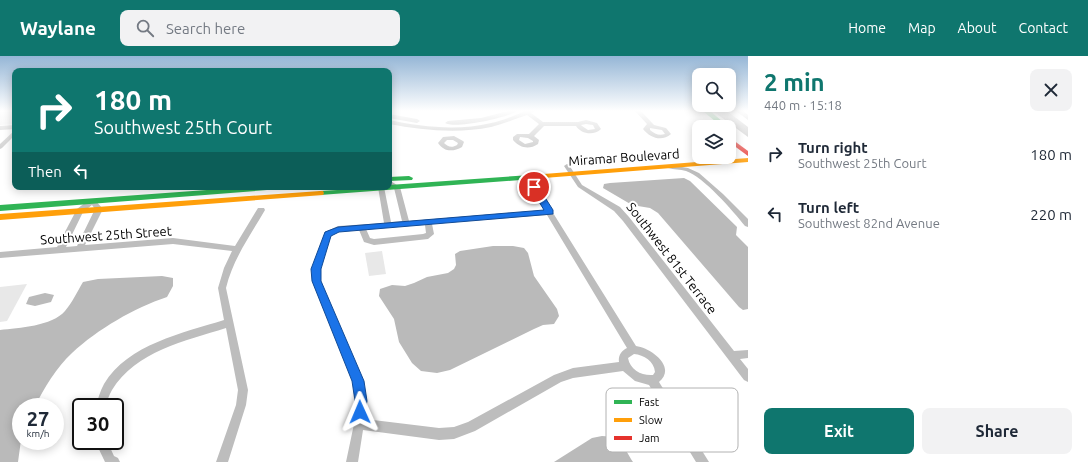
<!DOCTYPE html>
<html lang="en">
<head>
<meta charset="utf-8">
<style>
	:root { --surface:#fff; --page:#f2f2f3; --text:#1f2937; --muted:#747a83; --accent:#0f766e }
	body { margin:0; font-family:Ubuntu,sans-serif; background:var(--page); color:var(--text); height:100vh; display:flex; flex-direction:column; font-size:15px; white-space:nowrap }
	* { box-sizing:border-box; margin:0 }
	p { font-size:13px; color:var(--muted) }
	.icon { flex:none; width:22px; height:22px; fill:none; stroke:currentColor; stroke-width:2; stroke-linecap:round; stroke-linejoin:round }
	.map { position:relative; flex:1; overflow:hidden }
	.details { display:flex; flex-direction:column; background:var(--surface); width:340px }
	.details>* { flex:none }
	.guide { position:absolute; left:12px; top:12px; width:380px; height:122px; border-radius:8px; box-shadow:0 2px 10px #0003; background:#0f766e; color:#fff; overflow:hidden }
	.fabs { position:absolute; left:692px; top:12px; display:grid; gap:8px }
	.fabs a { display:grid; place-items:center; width:44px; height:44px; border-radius:8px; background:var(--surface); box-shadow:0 2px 10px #0003; font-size:20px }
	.speed { position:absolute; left:12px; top:342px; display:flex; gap:8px; font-size:20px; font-weight:700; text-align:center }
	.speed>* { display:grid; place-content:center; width:52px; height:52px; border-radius:50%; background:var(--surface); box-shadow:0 2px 10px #0003; line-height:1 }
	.speed small { font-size:10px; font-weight:400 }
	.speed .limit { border:2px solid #111; border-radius:6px; background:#fff; color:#111 }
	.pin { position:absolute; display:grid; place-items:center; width:34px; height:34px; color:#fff; margin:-17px; border:2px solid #fff; border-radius:50%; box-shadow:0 1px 4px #0007 }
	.me { position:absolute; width:44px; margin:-22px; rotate:359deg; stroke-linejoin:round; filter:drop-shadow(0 0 3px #0008) }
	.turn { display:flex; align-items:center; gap:14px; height:84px; padding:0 16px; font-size:18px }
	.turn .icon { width:52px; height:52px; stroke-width:2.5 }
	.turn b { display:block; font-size:28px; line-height:34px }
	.then { display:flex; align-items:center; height:38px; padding:0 16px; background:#0003; gap:8px; font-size:15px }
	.round { display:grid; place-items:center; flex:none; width:42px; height:42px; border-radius:8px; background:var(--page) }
	.head { display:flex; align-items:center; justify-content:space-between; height:68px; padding:0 16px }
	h1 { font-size:24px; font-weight:600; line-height:30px; color:var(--accent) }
	.action { display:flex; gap:8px; margin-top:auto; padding:8px 16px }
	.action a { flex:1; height:46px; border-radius:8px; background:var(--accent); color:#fff; font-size:16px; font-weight:600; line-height:46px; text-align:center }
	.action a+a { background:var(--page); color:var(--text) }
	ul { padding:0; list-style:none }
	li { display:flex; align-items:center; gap:12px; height:60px; padding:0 16px }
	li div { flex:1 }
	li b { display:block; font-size:15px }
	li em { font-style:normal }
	header { display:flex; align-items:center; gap:24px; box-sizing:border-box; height:56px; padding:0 20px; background:var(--accent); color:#fff }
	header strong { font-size:19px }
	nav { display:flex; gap:22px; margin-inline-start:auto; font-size:14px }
	.search { width:280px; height:36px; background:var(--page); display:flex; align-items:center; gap:10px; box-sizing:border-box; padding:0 14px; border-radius:8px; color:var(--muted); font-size:15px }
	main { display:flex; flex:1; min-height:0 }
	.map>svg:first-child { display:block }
	.green { fill:#e8e8e8 }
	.water { fill:#bababa }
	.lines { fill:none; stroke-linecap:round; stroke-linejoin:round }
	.street { fill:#bdbdbd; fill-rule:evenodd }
	.fast { fill:#30b455; fill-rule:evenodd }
	.slow { fill:#ff9f0a; fill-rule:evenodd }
	.jam { fill:#e5322d; fill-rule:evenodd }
	.route { fill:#1a73e8; stroke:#114b97 }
	.labels { text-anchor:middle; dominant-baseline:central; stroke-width:4; stroke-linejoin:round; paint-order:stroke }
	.street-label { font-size:13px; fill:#000; stroke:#fff }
	.key { fill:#fff; stroke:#b2b2b2; stroke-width:1 }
	.key-label { font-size:11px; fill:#000 }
</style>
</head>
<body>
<header>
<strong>Waylane</strong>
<div class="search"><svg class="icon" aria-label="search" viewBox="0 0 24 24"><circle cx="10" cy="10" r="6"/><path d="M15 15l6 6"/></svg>Search here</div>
<nav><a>Home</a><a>Map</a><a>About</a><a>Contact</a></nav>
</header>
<main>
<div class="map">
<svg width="748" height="406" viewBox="0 0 748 406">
	<rect width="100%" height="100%" fill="#fff"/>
	<g class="green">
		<path d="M0,55H15V68L0,69Z"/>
		<path d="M382,195L386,218L369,220L365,197Z"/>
		<path d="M27,228L7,265L0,266V231Z"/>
	</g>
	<g class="water">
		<path d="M713,55H727L748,71V81Z"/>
		<path d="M684,122L690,125L737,171L736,179L748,191V253L743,254L739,251L658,157L650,152L632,149L603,132L604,128L610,127Z"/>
		<path d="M493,190H513L524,192L528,197L534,220L557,253L559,260L554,268L543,269L534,273L450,314L437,317L421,315L412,307L399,286L394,263L379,240L380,233L392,229L405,230L414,227L427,221L448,217L454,213L456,209L455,198L460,195Z"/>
		<path d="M162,220L173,222V230L167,241C134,252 98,273 72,297C57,311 43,333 35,351H21V384L18,406H0V274C19,272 52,270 65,255C72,247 77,236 83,226L98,223Z"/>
		<path d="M45,237L54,239L51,246L35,250L26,248L29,241Z"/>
		<path d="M602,380C622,380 623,391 633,406H554L592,382Z"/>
	</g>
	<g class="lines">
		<g class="street">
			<path d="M508,55H517C506,62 455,73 445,67L448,65L481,62Z"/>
			<path d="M522,55H535L531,57L543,66H578L586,64L597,67L601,73C594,80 581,78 576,70H544L534,80L539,84L538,88C529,94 520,92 513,84V81L517,78H529L539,68L527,59C515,63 503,68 491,71C457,78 422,74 389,68V64C422,71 458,75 491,67C502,65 513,60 523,56ZM586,68L593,69L595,73L588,74L582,70L581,69ZM520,81L528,82L533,85V86L525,88L519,84Z"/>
			<path d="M635,55H641L654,69L666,72L671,78C662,86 650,82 643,73L647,68ZM650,72L662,74L665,78C659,80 655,78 650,74Z"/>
			<path d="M736,55H743L748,59V64Z"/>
			<path d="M389,58L417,63L420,65L417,67L389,62Z"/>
			<path d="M15,69V73L0,74V70Z"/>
			<path d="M15,74V79L2,92L0,93V88Z"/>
			<path d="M454,80L463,85L464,86L462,91C453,96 444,96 438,87L443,81ZM447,84H453L458,87L457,89C452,92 448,91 444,87Z"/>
			<path d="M567,108L569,109L582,129L620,151L629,161L734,295L748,294V302L740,303L748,313V326L744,324L623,165L614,155L578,131L564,110Z"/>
			<path d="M670,109L688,112L699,117L723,138L748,163V171L745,170C733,155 704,121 686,115C680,113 674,114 668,112L667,111Z"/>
			<path d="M528,119L530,120L636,290C651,292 677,311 659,326L709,406H696L649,329L635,325L623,315L573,322L561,326L475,375L454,383L439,384L363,374L358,406H346L354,368L356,345L353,325L312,225V213L325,176L338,170L384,167L378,131H384L391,166L402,165L394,132L389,129V124L400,131L409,165L544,154L525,121ZM547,159L627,292C621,295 618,300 619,306L573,312L554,319L468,366L454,371L439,372L365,363L366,345L363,325L320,225V213L331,180L339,175L359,174L364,186L374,189L428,183L434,178L432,168ZM425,169L426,177L423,178L374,183L370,182L366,173ZM634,298C644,299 654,305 655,316L653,319C642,320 630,314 628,302Z"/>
			<path d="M90,143H94L103,153L85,189L173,182L235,190L258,152H264L265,154C250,180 233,203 226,232L248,334L246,349L228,406H216L236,349L238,334L226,272C185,285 136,295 112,334C109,339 107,345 105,351H95C98,344 100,335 104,328C128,288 183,277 224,264L218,232L224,212L232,195L173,188L0,202V196L57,191L77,153ZM92,149L95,153L77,190L66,191L83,156Z"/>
			<path d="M95,385H107L114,400L118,402L120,406H105Z"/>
		</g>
		<g class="fast">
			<path d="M703,55H710L729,71H722Z"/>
			<path d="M531,119H534V123L320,139L316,137L320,135L389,131V129Z"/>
			<path d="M409,120L413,122L412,124L389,125V121Z"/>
			<path d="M248,131H284L280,133L0,155V149Z"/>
		</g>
		<g class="slow">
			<path d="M748,102V106L531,123L527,121L531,119Z"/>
			<path d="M320,135H323L324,137L323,139L0,164V158Z"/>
		</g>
		<path class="jam" d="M729,81L748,95V100L729,86Z"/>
	</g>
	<linearGradient id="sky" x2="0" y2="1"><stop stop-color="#95b6d6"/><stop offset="0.49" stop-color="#fff"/><stop offset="1" stop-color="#fff" stop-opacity="0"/></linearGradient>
	<rect width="748" height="112" fill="url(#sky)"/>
	<path class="route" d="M534,128L537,129L553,154V158L339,176L331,180L321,213V225L364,325L367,345L364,361L360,362L356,361L354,356L355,345L352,325L312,225L311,213L325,176L338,171L544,154L530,131Z"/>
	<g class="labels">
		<g class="street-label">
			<text transform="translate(624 101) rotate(-4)">Miramar Boulevard</text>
			<text transform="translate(106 179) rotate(-4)">Southwest 25th Street</text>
			<text transform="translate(672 202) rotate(52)">Southwest 81st Terrace</text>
		</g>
	</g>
	<rect x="606" y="332" width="132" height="64" rx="6" class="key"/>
	<rect x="614" y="344" width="18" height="4" fill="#30b455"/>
	<rect x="614" y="362" width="18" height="4" fill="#ff9f0a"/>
	<rect x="614" y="380" width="18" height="4" fill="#e5322d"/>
	<g class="key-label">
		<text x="639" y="350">Fast</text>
		<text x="639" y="368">Slow</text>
		<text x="639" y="386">Jam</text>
	</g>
</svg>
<div class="fabs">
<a><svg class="icon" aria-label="search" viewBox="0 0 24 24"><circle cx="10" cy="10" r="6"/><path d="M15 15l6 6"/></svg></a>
<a><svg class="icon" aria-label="layers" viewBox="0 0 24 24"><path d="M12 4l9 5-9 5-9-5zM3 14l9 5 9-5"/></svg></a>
</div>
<div class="speed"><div>27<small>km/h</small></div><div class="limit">30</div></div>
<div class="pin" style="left:534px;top:131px;background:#d93025"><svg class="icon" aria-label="arrive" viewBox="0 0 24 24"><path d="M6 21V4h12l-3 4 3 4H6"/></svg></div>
<svg class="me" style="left:360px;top:356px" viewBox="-20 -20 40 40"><path d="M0-17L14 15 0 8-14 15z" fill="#1a73e8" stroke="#fff" stroke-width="4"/></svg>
<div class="guide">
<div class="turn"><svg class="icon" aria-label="right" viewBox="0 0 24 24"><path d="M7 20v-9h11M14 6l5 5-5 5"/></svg><div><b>180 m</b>Southwest 25th Court</div></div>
<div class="then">Then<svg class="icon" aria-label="left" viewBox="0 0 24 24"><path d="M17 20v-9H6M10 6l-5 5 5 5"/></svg></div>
</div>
</div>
<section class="details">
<div class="head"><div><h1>2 min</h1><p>440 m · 15:18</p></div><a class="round"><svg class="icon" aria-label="close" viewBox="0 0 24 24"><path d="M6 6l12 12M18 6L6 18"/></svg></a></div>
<ul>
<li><svg class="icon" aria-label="right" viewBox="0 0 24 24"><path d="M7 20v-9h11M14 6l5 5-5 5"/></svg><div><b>Turn right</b><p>Southwest 25th Court</p></div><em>180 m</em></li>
<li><svg class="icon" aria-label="left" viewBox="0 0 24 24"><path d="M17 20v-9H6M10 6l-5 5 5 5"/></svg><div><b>Turn left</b><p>Southwest 82nd Avenue</p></div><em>220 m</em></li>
</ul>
<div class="action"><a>Exit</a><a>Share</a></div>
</section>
</main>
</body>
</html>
